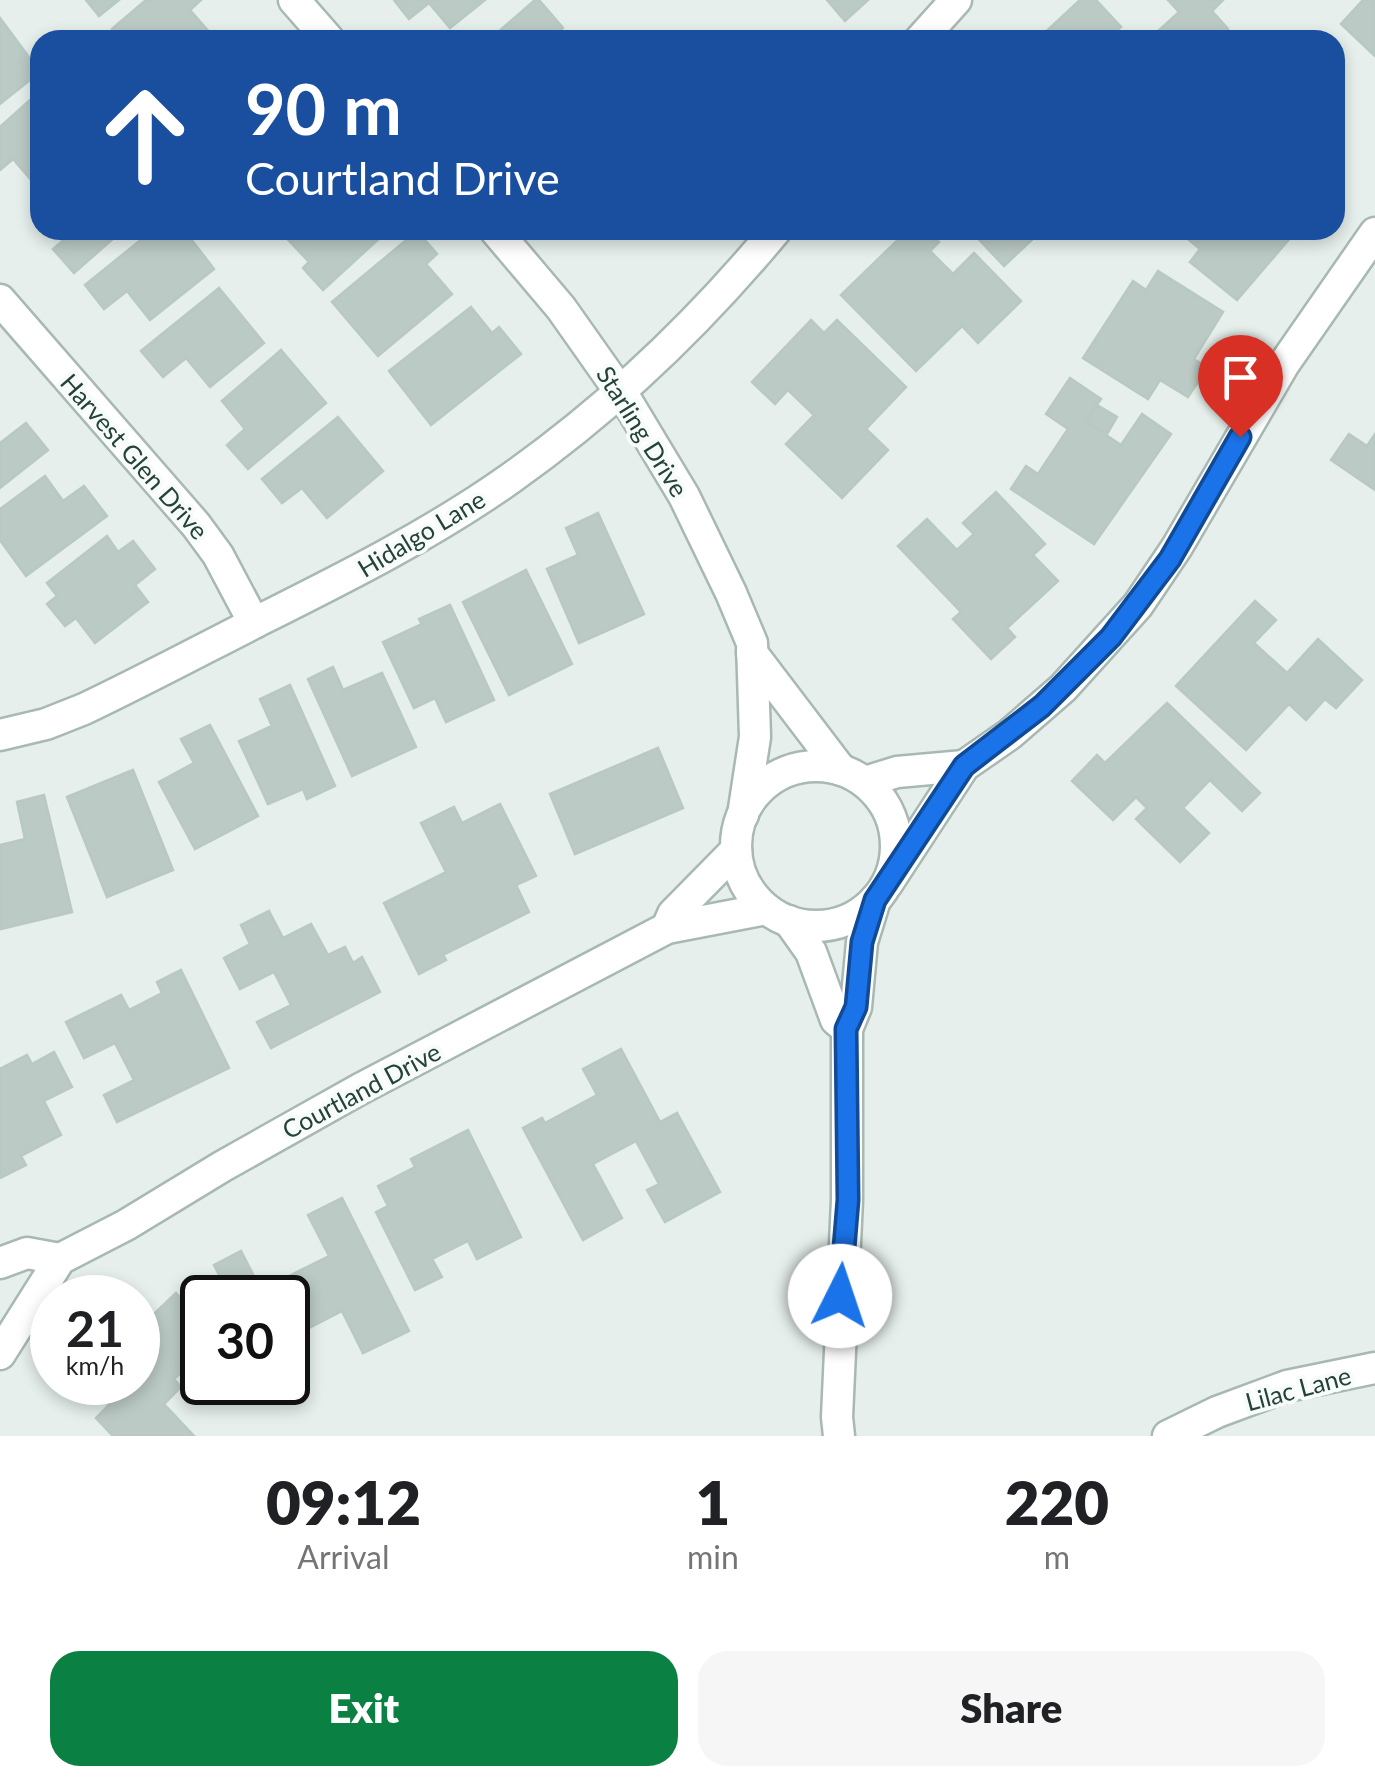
<!DOCTYPE html>
<html lang="en">
<head>
<meta charset="utf-8">
<style>
	:root { --surface:#fff; --page:#f6f6f6; --text:#202124; --muted:#757577; --accent:#0b8043 }
	body { margin:0; font-family:Lato,sans-serif; background:var(--page); color:var(--text); height:100vh; display:flex; flex-direction:column; font-size:38px; white-space:nowrap }
	* { box-sizing:border-box; margin:0 }
	p { font-size:32px; color:var(--muted) }
	.icon { flex:none; width:55px; height:55px; fill:none; stroke:currentColor; stroke-width:2; stroke-linecap:round; stroke-linejoin:round }
	.map { position:relative; height:1436px; overflow:hidden }
	.sheet { display:flex; flex-direction:column; background:var(--surface); flex:1 }
	.sheet>* { flex:none }
	.banner { position:absolute; left:30px; top:30px; width:1315px; height:210px; border-radius:30px; box-shadow:0 5px 15px #0003; background:#1a4fa0; color:#fff; overflow:hidden }
	.speed { position:absolute; left:30px; top:1275px; display:flex; gap:20px; font-size:50px; font-weight:700; text-align:center }
	.speed>* { display:grid; place-content:center; width:130px; height:130px; border-radius:50%; background:var(--surface); box-shadow:0 5px 15px #0003; line-height:1 }
	.speed small { font-size:25px; font-weight:400 }
	.speed .limit { border:5px solid #111; border-radius:15px; background:#fff; color:#111 }
	.pin { position:absolute; display:grid; place-items:center; width:85px; height:85px; color:#fff; margin:-102px -42px; border-radius:50% 50% 50% 0; rotate:-45deg; box-shadow:0 0 10px #0007 }
	.pin .icon { rotate:45deg }
	.me { position:absolute; width:110px; margin:-55px; rotate:4deg; stroke-linejoin:round; filter:drop-shadow(0 0 8px #0008) }
	.turn { display:flex; align-items:center; gap:35px; height:210px; padding:0 50px; font-size:45px }
	.turn .icon { width:130px; height:130px; stroke-width:2.5 }
	.turn b { display:block; font-size:70px; line-height:85px }
	.eta { display:flex; justify-content:space-evenly; align-items:center; height:170px; text-align:center }
	.eta b { font-size:60px; font-weight:800; line-height:70px }
	.action { display:flex; gap:20px; margin-top:auto; padding:20px 50px }
	.action a { flex:1; height:115px; border-radius:30px; background:var(--accent); color:#fff; font-size:40px; font-weight:800; line-height:115px; text-align:center }
	.action a+a { background:var(--page); color:var(--text) }
	.map>svg:first-child { display:block }
	.building { fill:#bbcac4; stroke:#b8c9c2; stroke-width:2.5 }
	.lines { fill:none; stroke-linecap:round; stroke-linejoin:round }
	.minor-casing { stroke:#a8b8b2; stroke-width:35 }
	.minor { stroke:#fff; stroke-width:30 }
	.route-casing { stroke:#114b97; stroke-width:25 }
	.route { stroke:#1a73e8; stroke-width:18 }
	.labels { text-anchor:middle; dominant-baseline:central; stroke-width:8; stroke-linejoin:round; paint-order:stroke }
	.street-label { font-size:25px; fill:#24423a; stroke:#f7fbf9 }
</style>
</head>
<body>
<div class="map">
<svg width="1375" height="1436" viewBox="0 0 1375 1436">
	<rect width="100%" height="100%" fill="#e6efeb"/>
	<g class="building">
		<path d="M86,0H119L99,16Z"/>
		<path d="M146,0H201L190,10L211,34L204,40H121L112,29Z"/>
		<path d="M394,0H485L450,28L429,3L409,19Z"/>
		<path d="M535,0H539L563,28L554,36L557,40H489Z"/>
		<path d="M827,0H868L845,21Z"/>
		<path d="M1080,0H1096L1121,27L1109,37L1111,40H1037Z"/>
		<path d="M1168,0H1223L1212,11L1228,29L1216,40H1162L1156,33L1179,12Z"/>
		<path d="M1363,0H1375V56L1341,24Z"/>
		<path d="M0,18L40,72L0,104Z"/>
		<path d="M40,91V186L38,188L13,159L0,170V127Z"/>
		<path d="M75,230H123L74,273L53,249Z"/>
		<path d="M153,230H184L214,269L150,320L127,291L104,309L85,285Z"/>
		<path d="M285,230H380L384,234L323,290L303,268L309,262L282,233Z"/>
		<path d="M908,230H926L939,242L930,251L953,274L974,253L1021,301L978,343L962,326L916,371L841,295Z"/>
		<path d="M970,230H1035L1038,234L1004,266Z"/>
		<path d="M1177,230H1297L1237,300L1190,262L1200,249Z"/>
		<path d="M417,231L437,254L426,264L452,294L378,356L332,302Z"/>
		<path d="M1158,271L1223,312L1194,359L1207,368L1188,397L1160,380L1148,399L1083,358L1133,281L1146,290Z"/>
		<path d="M219,288L264,343L210,387L186,358L163,377L141,351Z"/>
		<path d="M471,307L492,333L499,327L521,354L431,425L389,371Z"/>
		<path d="M811,320L824,333L837,320L906,387L866,429L888,450L842,498L786,444L814,415L788,390L775,404L752,382Z"/>
		<path d="M281,350L326,403L248,469L227,445L245,429L222,401Z"/>
		<path d="M1070,378L1101,399L1085,421L1121,445L1142,414L1171,434L1094,544L1011,489L1026,466L1038,474L1068,429L1046,414Z"/>
		<path d="M1097,405L1117,417L1107,434L1087,422Z"/>
		<path d="M338,417L383,471L327,518L302,488L282,503L262,479Z"/>
		<path d="M26,423L48,450L0,488V443Z"/>
		<path d="M1349,434L1367,446L1375,434V490L1331,460Z"/>
		<path d="M45,476L63,501L84,486L107,516L26,576L0,540V509Z"/>
		<path d="M996,492L1045,544L1033,555L1058,581L1007,628L1015,637L991,659L953,619L961,612L898,546L927,519L957,550L974,534L963,523Z"/>
		<path d="M598,513L644,614L579,643L547,569L578,555L566,528Z"/>
		<path d="M107,536L118,552L133,541L155,569L135,585L148,602L95,643L76,618L65,626L47,604L57,596L47,583Z"/>
		<path d="M526,570L572,664L509,695L463,602Z"/>
		<path d="M1255,601L1276,620L1254,643L1287,673L1318,639L1362,680L1336,708L1325,699L1306,720L1289,704L1246,750L1176,686Z"/>
		<path d="M450,605L494,700L446,722L435,698L414,708L383,642L422,624L419,619Z"/>
		<path d="M333,667L343,690L382,673L416,747L352,776L308,679Z"/>
		<path d="M290,685L335,786L307,799L303,789L268,804L239,741L272,726L260,699Z"/>
		<path d="M1167,703L1260,793L1242,811L1210,780L1183,808L1209,833L1180,862L1136,819L1147,808L1136,797L1113,820L1072,781L1097,755L1105,763Z"/>
		<path d="M210,725L258,816L195,849L159,782L194,763L181,739Z"/>
		<path d="M658,748L683,808L575,854L550,794Z"/>
		<path d="M133,770L173,870L107,897L67,797Z"/>
		<path d="M44,795L72,912L1,929L0,845L25,839L17,802Z"/>
		<path d="M500,804L536,876L516,885L529,912L443,955L446,960L419,974L384,903L446,872L421,823L454,807L462,823Z"/>
		<path d="M269,911L283,938L311,924L328,955L345,947L353,963L362,957L380,992L271,1048L257,1022L291,1005L274,972L240,989L224,958L250,944L241,925Z"/>
		<path d="M181,970L229,1068L117,1122L104,1095L134,1080L115,1043L84,1058L66,1022L121,995L129,1010L162,993L157,982Z"/>
		<path d="M621,1049L660,1122L677,1113L720,1192L665,1222L647,1190L659,1184L636,1141L593,1164L622,1218L583,1240L523,1128L542,1118L545,1123L597,1095L583,1069Z"/>
		<path d="M54,1052L72,1087L44,1101L61,1135L21,1156L26,1165L0,1178V1069L27,1055L32,1064Z"/>
		<path d="M468,1130L521,1237L477,1259L468,1241L432,1259L442,1277L415,1290L376,1212L388,1206L378,1186L415,1167L411,1159Z"/>
		<path d="M342,1198L409,1331L363,1353L342,1311L288,1339V1298H231L214,1265L241,1251L261,1290L329,1256L308,1215Z"/>
		<path d="M176,1293L202,1320V1376L199,1380L187,1367L174,1379L181,1387L164,1404L194,1436H113L96,1418L109,1405L88,1382H138V1329Z"/>
	</g>
	<g class="lines">
		<defs>
			<g id="minor">
				<path d="M294,0L329,40"/>
				<path d="M920,40L956,0"/>
				<path d="M495,230L561,308L628,403L684,496L731,593L752,643L755,737L743,815"/>
				<path d="M0,300L196,525L218,555L254,623"/>
				<path d="M752,653L841,770"/>
				<path d="M0,735L46,724L84,709C143,681 201,650 260,620C346,577 432,534 511,478C610,408 698,324 776,230"/>
				<circle cx="816" cy="846" r="80"/>
				<path d="M865,782L897,772L964,766"/>
				<path d="M887,884L964,766L1010,734L1063,688L1138,605L1177,547L1284,364L1375,233"/>
				<path d="M789,921L811,952L836,1020L847,1029"/>
				<path d="M667,928L673,914L736,850"/>
				<path d="M0,1263L27,1253L60,1259"/>
				<path d="M0,1354L60,1259L126,1225L223,1166L360,1089L667,928L766,909"/>
				<path d="M839,1436L837,1417L847,1200V1029L856,1007L862,942L875,900"/>
				<path d="M1168,1436L1217,1412L1287,1386L1375,1368"/>
			</g>
		</defs>
		<use href="#minor" class="minor-casing"/>
		<use href="#minor" class="minor"/>
	</g>
	<g class="lines">
		<defs>
			<path id="route" d="M840,1296L848,1200L846,1029L856,1007L862,942L875,900L964,766L1042,706L1111,637L1170,559L1240,437"/>
		</defs>
		<use href="#route" class="route-casing"/>
		<use href="#route" class="route"/>
	</g>
	<g class="labels">
		<g class="street-label">
			<text transform="translate(643 431) rotate(58)">Starling Drive</text>
			<text transform="translate(135 456) rotate(49)">Harvest Glen Drive</text>
			<text transform="translate(421 533) rotate(-31)">Hidalgo Lane</text>
			<text transform="translate(361 1090) rotate(-28)">Courtland Drive</text>
			<text transform="translate(1298 1388) rotate(-15)">Lilac Lane</text>
		</g>
	</g>
</svg>
<div class="speed"><div>21<small>km/h</small></div><div class="limit">30</div></div>
<div class="pin" style="left:1240px;top:437px;background:#d93025"><svg class="icon" aria-label="arrive" viewBox="0 0 24 24"><path d="M6 21V4h12l-3 4 3 4H6"/></svg></div>
<svg class="me" style="left:840px;top:1296px" viewBox="-20 -20 40 40"><circle r="19" fill="#fff"/><path d="M0-13L10 11 0 6-10 11z" fill="#1a73e8"/></svg>
<div class="banner">
<div class="turn"><svg class="icon" aria-label="ahead" viewBox="0 0 24 24"><path d="M12 20V5M6 11l6-6 6 6"/></svg><div><b>90 m</b>Courtland Drive</div></div>
</div>
</div>
<section class="sheet">
<div class="eta">
<div><b>09:12</b><p>Arrival</p></div>
<div><b>1</b><p>min</p></div>
<div><b>220</b><p>m</p></div>
</div>
<div class="action"><a>Exit</a><a>Share</a></div>
</section>
</body>
</html>
